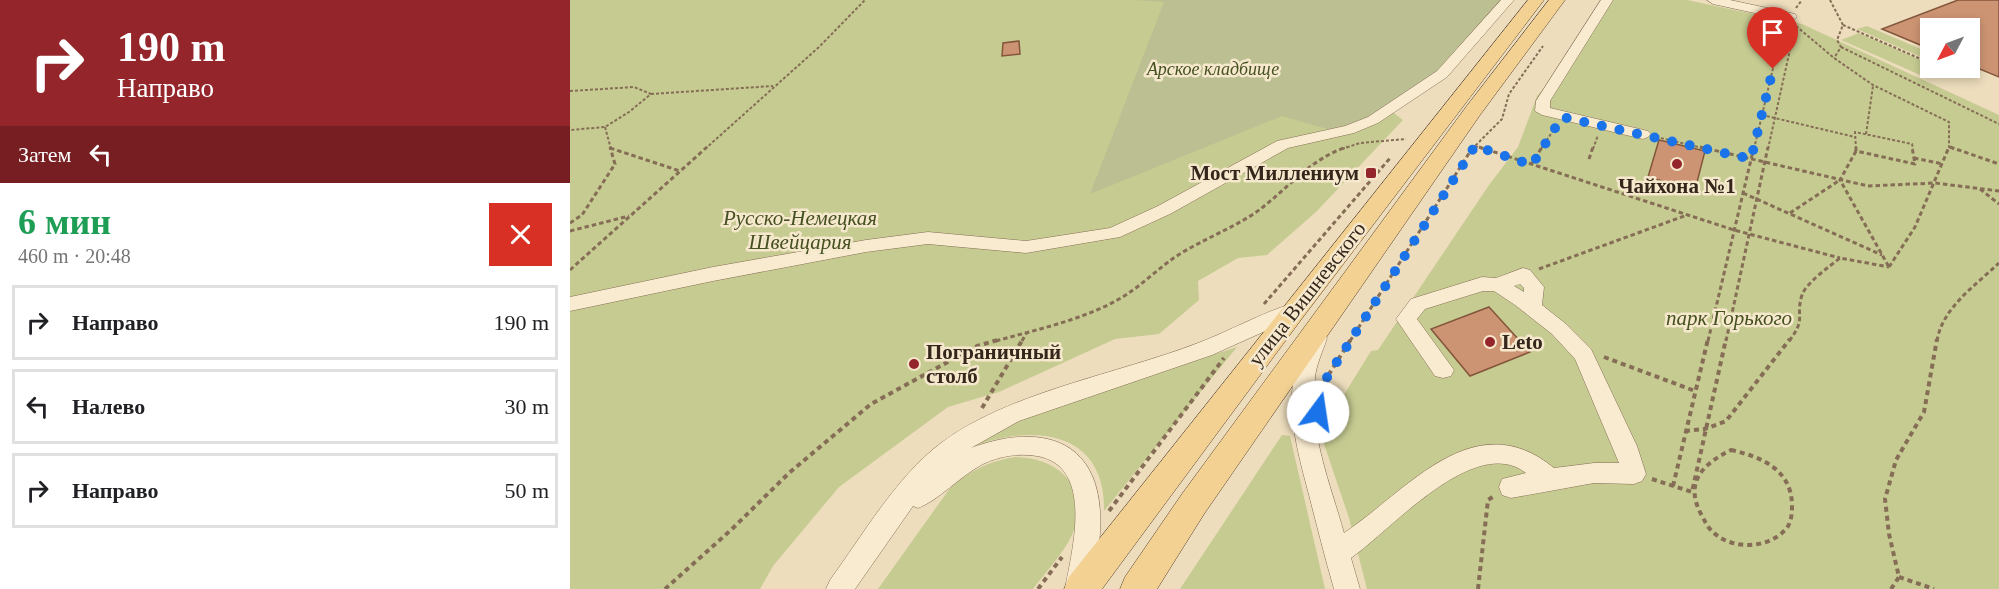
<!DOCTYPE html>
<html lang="ru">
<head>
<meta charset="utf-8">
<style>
	:root { --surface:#fff; --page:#f2f2f2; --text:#202124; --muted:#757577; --line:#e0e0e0 }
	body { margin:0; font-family:Georgia,serif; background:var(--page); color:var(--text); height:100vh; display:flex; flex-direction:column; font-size:22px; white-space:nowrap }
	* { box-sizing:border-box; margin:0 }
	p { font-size:20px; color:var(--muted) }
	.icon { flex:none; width:33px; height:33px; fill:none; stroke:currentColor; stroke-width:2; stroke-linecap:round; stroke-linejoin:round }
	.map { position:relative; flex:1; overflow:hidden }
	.side { display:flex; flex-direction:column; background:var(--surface); width:570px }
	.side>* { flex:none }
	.guide { background:#94262b; color:#fff; overflow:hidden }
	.needle { width:39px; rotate:229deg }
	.buttons { position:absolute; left:1350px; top:18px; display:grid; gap:12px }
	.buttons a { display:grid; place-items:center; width:60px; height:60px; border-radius:0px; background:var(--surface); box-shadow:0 3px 9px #0003; font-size:30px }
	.pin { position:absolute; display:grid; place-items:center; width:51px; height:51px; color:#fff; margin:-62px -26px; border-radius:50% 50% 50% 0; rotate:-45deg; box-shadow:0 0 6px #0007 }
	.pin .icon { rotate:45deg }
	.me { position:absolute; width:66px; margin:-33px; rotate:14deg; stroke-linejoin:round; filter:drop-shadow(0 0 4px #0008) }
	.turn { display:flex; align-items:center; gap:21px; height:126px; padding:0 18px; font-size:27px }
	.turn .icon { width:78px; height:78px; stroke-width:2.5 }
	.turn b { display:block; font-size:42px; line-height:51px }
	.then { display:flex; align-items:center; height:57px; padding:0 18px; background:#0003; gap:12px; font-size:22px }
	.round { display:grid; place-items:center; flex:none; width:63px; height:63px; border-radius:0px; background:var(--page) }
	.summary { display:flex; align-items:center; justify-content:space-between; height:102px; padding:0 18px }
	h1 { font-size:36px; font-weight:700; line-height:45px; color:#1e9e55 }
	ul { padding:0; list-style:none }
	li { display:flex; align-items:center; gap:18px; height:75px; margin:0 12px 9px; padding:0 6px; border:3px solid var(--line); border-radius:0px }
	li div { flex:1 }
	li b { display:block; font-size:22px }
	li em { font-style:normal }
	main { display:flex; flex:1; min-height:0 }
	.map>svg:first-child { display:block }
	.green { fill:#c6cb91 }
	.cemetery { fill:#bbbf91 }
	.building { fill:#cc9472; stroke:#84563c; stroke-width:1.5 }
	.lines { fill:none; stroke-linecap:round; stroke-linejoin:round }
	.minor-casing { stroke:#856d56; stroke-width:1 }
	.major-casing { stroke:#523c2b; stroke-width:1 }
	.path-far2 { stroke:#856d56; stroke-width:2; stroke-dasharray:3 2; stroke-linecap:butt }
	.path-far1 { stroke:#856d56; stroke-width:3; stroke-dasharray:4.5 3; stroke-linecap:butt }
	.path { stroke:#856d56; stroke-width:4; stroke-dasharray:5 4; stroke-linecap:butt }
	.minor { fill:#f9ebcf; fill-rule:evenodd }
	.major { fill:#f2d193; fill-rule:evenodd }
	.route { stroke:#1a73e8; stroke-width:10; stroke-dasharray:0 18 }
	.poi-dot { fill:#94262b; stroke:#f5e8cc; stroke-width:2 }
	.labels { text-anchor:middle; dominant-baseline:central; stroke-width:5; stroke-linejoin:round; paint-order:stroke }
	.far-park-label { font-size:18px; font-style:italic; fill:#465121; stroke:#f5e8cc }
	.poi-label { font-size:21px; font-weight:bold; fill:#34261b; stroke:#f5e8cc; text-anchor:start }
	.park-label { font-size:21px; font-style:italic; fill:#465121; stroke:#f5e8cc }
	.street-label { font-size:21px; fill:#34261b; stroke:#f5e8cc }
</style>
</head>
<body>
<main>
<section class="side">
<div class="guide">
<div class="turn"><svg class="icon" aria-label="right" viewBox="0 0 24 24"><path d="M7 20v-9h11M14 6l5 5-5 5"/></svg><div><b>190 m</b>Направо</div></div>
<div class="then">Затем<svg class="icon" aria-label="left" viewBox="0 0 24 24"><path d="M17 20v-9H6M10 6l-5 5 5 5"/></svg></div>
</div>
<div class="summary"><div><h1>6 мин</h1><p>460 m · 20:48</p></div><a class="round" style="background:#d93025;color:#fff"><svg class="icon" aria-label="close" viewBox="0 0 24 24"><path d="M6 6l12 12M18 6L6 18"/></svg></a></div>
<ul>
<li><svg class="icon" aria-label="right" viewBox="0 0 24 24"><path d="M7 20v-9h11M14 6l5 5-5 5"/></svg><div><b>Направо</b></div><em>190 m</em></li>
<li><svg class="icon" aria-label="left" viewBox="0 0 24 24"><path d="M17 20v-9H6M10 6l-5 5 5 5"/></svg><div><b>Налево</b></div><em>30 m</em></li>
<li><svg class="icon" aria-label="right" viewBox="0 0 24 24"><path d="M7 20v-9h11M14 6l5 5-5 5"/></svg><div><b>Направо</b></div><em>50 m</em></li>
</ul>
</section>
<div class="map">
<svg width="1429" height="589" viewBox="0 0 1429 589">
	<rect width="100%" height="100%" fill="#edddbd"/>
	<g class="green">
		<path d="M0,0H902L817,108L833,120L746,212L697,255L668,258L628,281L629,300L589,334L545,339L429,392L378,407L269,487L203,566L190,589H0Z"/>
		<path d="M1032,0H1117L1232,24L1429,115V589H797L779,518L752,438L769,412L775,393L801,351L808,350L919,185L948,147L967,96L997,65Z"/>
		<path d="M1297,26L1360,53L1351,57L1287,29Z"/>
		<path d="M1289,33L1360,64V68L1375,70L1357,78L1271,40Z"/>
		<path d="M667,347L534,511C536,429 460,423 400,448L446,418Z"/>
		<path d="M712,435L720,436L755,589H610Z"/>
		<path d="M445,457C494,458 525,494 499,541C489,558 475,573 463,589H308L380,488C399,471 419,461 445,457Z"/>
	</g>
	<path class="cemetery" d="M563,0H932L869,73L778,135L712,116L520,194L594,2Z"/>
	<g class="building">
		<path d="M1388,0H1429V77L1400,65V28H1360V49L1312,29Z"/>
		<path d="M449,41L450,54L432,56L433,43Z"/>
		<path d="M1089,140L1135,151L1125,190L1078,177Z"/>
		<path d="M919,307L960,352L900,376L861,329Z"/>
	</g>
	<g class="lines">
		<defs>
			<g id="minor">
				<path d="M931,0H944L877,77L808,123L784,133L718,148L600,214L550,237L456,253L358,244L296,252L143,281L0,311V297L143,267L296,240L358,232L456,241L540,228L588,206L707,141L775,126L798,117L867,71Z"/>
				<path d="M1031,0H1043L980,101V108L1078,131L1081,134L1078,137L1073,139L972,115L965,111L966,101Z"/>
				<path d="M1137,0H1160L1225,14L1227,17L1221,21L1143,4Z"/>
				<path d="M953,268L960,270L974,287L972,305L996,324L1021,349L1067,446L1076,474L1072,481L1064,484L1024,483L941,498L932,495L929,487L932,479L956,473C905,433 821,530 781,558L790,589H764C755,558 747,526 739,495C724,438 709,387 740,333L747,330L754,333L757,338C753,351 746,365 745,378C738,431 760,483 774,533C837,491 904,402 984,468L1024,463H1049L1005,359L982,334L945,305L924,291H913L855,309L847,319L884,370L881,376L873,378L865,376L826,319L841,299L912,277L926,278ZM950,284L954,288V292L944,286Z"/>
				<path d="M724,303L731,305L734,310L731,315L642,355L449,421L401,448C462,425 525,433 530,511C532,537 526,563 521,589H495C502,550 525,466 467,456C448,453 430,456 413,464C390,476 368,501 348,508L343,506L285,589H256L260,580C293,535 326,477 371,443C439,392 548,374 628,343C660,331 691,313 724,303Z"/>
			</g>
			<g id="major">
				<path d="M958,0H974L733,317L532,589H494L499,577Z"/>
				<path d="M979,0H995L910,115L634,514L587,589H550L555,577L612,494L896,107Z"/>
			</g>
		</defs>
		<use href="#minor" class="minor-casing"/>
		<use href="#major" class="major-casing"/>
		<g class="path-far2">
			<path d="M1260,0L1273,25L1267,40L1271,47L1264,58"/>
			<path d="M1226,8L1232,0"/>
			<path d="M1273,25L1360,63"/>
			<path d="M1226,26L1264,58L1303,85L1379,122V147L1384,149"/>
			<path d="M1271,47L1429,124"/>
			<path d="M1372,68L1376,69"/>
			<path d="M0,91L64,87L81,94L59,112L35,127L0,130"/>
			<path d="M81,94L203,86"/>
			<path d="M1192,115L1285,137"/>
			<path d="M35,127L41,149"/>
			<path d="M1296,134L1303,86"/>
			<path d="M1086,137L1137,149"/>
			<path d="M905,146L913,149"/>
			<path d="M40,148L42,149"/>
			<path d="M135,149L249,47L295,0"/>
			<path d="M772,149L790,143L836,139"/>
			<path d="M902,149L932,119L939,94L973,46"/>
			<path d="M971,149L986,126"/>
			<path d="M1023,149L1028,135"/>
			<path d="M1184,149L1213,26"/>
			<path d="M1198,149L1225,27"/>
			<path d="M1286,149L1285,132L1342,144L1343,149"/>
		</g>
		<g class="path-far1">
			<path d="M909,147L1164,230L1270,258"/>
			<path d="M1130,147L1298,186L1365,183L1429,191"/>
			<path d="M1286,147V151L1345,164L1342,147"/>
			<path d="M1380,147L1429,164"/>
			<path d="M40,148L110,171"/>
			<path d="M1286,151L1270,180L1319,267"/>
			<path d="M1344,158L1373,164"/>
			<path d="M1019,159L1023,147"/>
			<path d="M961,165L972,147"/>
			<path d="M1410,189L1429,204"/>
			<path d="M1173,193L1312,255"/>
			<path d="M1220,213L1270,180"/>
			<path d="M0,223L12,215L45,164L40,147"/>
			<path d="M0,231L59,216"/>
			<path d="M1319,267L1345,227L1379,147"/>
			<path d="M969,269L1117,215"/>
			<path d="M0,270L137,147"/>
			<path d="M694,304L821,157"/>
			<path d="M426,341C468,329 513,320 551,298C573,285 591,265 613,252C637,238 662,228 685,213C716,191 739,159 777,147"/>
			<path d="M452,341L457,332"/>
			<path d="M780,341L903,147"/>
			<path d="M1138,341L1184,147"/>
			<path d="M1156,341L1198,147"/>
			<path d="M1219,341C1237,318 1225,317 1232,295C1236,283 1260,266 1270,258L1319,267"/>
			<path d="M1367,341C1372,308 1406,285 1429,263"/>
		</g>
		<g class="path">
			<path d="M1034,357L1125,391"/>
			<path d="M753,392L756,379L781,339"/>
			<path d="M412,408L453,339"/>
			<path d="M1115,431L1135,429L1156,421L1220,339"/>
			<path d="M1161,450C1192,457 1222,470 1222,506C1222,515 1221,525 1214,531C1195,550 1158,550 1140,529C1136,525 1134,519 1131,514C1114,482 1133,464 1161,450Z"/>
			<path d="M1082,479L1122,492L1156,339"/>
			<path d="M1103,486L1138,339"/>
			<path d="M539,511L654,358"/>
			<path d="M1329,577L1364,589"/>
			<path d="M95,589L162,529L219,473L301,404L407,346L431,339"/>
			<path d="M468,589L492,557"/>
			<path d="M908,589L918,500L924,496"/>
			<path d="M1321,589L1329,577L1319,534L1315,499L1326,460L1354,412L1367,339"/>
		</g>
		<use href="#minor" class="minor"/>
		<use href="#major" class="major"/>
	</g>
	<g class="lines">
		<path class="route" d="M748,412L756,379L905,146L962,165L992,117L1181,159L1203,69"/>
	</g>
	<g class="poi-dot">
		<circle cx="1107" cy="164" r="6"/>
		<rect x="795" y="167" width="12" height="12" rx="3"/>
		<circle cx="920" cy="342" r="6"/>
		<circle cx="344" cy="364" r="6"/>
	</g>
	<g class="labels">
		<g class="far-park-label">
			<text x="643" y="69">Арское кладбище</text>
		</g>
		<g class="poi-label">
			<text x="789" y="173" text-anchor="end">Мост Миллениум</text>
			<text x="1107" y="186" text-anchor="middle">Чайхона №1</text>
			<text x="932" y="342">Leto</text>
			<text x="356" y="352">Пограничный<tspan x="356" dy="24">столб</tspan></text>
		</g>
		<g class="park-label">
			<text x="230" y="218">Русско-Немецкая<tspan x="230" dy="24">Швейцария</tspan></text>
			<text x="1159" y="318">парк Горького</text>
		</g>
		<g class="street-label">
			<text transform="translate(737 294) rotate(-52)">улица Вишневского</text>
		</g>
	</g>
</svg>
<div class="buttons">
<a><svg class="needle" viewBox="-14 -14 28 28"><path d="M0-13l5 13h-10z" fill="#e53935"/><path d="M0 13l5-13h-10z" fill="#757577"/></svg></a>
</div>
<div class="pin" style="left:1203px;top:69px;background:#d93025"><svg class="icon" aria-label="arrive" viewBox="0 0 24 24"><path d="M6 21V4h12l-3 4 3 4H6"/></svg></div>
<svg class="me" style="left:748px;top:412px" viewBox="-20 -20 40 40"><circle r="19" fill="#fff"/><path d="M0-13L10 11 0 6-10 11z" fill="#1a73e8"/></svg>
</div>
</main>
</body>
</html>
